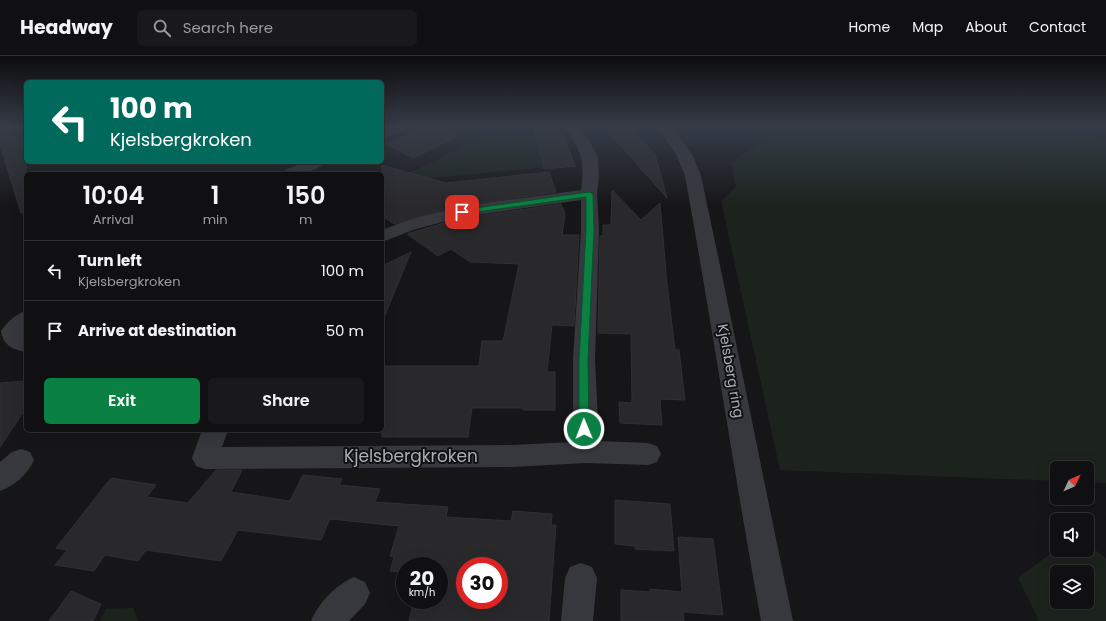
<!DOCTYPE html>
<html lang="en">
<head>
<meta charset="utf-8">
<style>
	:root { --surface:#101012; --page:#19191b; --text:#f1f3f6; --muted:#9c9d9f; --line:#303032; --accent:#0b8043 }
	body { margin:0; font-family:Poppins,sans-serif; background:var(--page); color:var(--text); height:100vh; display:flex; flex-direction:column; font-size:15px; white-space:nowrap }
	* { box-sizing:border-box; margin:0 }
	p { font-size:13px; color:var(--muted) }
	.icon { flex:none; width:22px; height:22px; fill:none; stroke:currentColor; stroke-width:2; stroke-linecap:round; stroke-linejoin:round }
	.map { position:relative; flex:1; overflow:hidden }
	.side { position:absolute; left:24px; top:116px; width:360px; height:260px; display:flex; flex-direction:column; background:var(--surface); border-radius:6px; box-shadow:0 4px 16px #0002,0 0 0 1px var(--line) }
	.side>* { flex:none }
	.banner { position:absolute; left:24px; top:24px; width:360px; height:84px; border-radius:6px; box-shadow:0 4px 16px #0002,0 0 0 1px var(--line); background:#00695c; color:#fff; overflow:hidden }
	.needle { width:26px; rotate:46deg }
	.fabs { position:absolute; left:1050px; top:405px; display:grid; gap:8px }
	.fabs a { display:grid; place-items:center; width:44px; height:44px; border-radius:6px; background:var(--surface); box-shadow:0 4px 16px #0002,0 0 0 1px var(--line); font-size:20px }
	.speed { position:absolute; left:396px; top:501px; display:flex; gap:8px; font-size:20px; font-weight:700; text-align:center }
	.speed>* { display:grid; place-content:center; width:52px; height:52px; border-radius:50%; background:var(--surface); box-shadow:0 4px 16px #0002,0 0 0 1px var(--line); line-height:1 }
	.speed small { font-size:10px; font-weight:400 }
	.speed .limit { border:6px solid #d22; background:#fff; color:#111 }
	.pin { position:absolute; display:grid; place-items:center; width:34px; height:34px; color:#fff; margin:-17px; border-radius:8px; box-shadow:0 2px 6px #0006 }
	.me { position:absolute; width:44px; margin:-22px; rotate:359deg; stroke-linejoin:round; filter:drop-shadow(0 0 3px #0008) }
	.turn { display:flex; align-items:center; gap:14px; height:84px; padding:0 20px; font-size:18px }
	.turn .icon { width:52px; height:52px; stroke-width:2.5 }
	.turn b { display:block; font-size:28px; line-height:34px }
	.eta { display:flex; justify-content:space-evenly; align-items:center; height:68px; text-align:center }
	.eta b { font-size:24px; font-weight:600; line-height:28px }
	.action { display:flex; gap:8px; margin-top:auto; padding:8px 20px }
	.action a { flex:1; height:46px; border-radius:6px; background:var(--accent); color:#fff; font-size:16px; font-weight:600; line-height:46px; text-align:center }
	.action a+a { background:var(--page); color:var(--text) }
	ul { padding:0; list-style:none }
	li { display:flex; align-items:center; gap:12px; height:60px; padding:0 20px; border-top:1px solid var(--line) }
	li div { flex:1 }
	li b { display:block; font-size:15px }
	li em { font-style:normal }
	header { display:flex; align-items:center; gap:24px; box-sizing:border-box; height:56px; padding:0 20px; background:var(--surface); border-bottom:1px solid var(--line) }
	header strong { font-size:19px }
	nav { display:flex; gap:22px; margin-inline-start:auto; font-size:14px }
	.search { width:280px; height:36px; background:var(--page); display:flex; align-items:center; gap:10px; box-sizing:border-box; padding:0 14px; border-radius:6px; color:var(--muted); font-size:15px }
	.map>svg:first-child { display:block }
	.green { fill:#1c231d; fill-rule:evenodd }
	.building { fill:#29292c; stroke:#303034; fill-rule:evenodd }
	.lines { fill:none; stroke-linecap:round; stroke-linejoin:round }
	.minor { fill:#37383d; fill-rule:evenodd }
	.route { fill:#0b8043; stroke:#07532c }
	.labels { text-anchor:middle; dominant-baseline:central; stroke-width:4; stroke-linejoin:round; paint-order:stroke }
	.street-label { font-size:14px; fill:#a8adb8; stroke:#111113 }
	.near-street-label { font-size:17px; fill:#a8adb8; stroke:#111113 }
</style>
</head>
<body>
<header>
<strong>Headway</strong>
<div class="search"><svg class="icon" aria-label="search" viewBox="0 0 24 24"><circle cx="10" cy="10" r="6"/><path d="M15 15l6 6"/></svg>Search here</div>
<nav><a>Home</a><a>Map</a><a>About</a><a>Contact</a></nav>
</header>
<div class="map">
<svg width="1106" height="565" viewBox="0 0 1106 565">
	<rect width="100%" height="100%" fill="#161618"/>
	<g class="green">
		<path d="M504,71L540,85L547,111L391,126Z"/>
		<path d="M783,71H1039L1106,85V427L1087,426V412H1057V425L780,414L721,145L736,131L731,107Z"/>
		<path d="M1087,488L1106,502V565H1039L1018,522L1057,493V494H1087ZM1057,516H1087V546H1057Z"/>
		<path d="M133,552L138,565H100L106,553Z"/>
	</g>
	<g class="building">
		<path d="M0,71H26V156L21,157L0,88Z"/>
		<path d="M425,71H437L459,80L413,102L386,88Z"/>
		<path d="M533,71H554L564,81L575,110L544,113Z"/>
		<path d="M604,71H630L655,98L667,142Z"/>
		<path d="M382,109L446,127L549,116L556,136L455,151L394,168L382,160Z"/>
		<path d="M612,134L641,164L660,147L667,228L675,294H679L685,344L660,343L662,369L620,367L619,346L632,347L631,278L598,277L600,180H603V169H611Z"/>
		<path d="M561,148L565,158L562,179H579L574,270L552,269L547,316H555V354H523V352H472L468,381H382V310H479L482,285H503L519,208L470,206L451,193L438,200L407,178L457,163Z"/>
		<path d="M411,196L383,264L382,263V210Z"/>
		<path d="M26,325V352L0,391V327Z"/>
		<path d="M216,414H242L231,436L290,445L303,419L342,423L339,429L380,433L375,446L448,451L446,461L511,465L513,455L552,458L551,469H556L549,565H409L414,544H439V510H405V516L390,515L394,501L390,500L399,470L330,463L321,484L238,474L221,505L146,494L138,505L105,499L94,515L55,509L67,494L56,492L111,422L156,429L147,441L188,447ZM465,510H499V544H465Z"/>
		<path d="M615,444L670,448L674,495L635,493V490L615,488Z"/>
		<path d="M678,481L713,483L723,559L683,556L684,565H621V534L650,536V533L682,536Z"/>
		<path d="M71,535L101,548L93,565H49Z"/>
	</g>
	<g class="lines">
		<g class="minor">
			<path d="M388,71H407L405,74L382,83V74Z"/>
			<path d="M565,71H579L590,86L598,101L599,121L597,138L599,174L595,304L599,385L648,387L657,390L661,398L657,406L648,409L586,407L512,411L205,413L196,410L192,402L202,374H228L222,391L512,389L573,386V304L581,174V144L457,162L413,174L382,186V174C446,148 514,144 581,134C585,104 582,96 565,71Z"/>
			<path d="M658,71H672L693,100L701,120C733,268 762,417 793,565H761C734,417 712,268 685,120L677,100Z"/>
			<path d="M304,106H325C316,118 294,118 281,118L283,115Z"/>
			<path d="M26,255V274L23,277L26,280V296C13,294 3,289 1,275C7,266 16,258 26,255Z"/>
			<path d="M21,393L30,396L34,404C28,418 14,430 0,435V406L12,396Z"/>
			<path d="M581,507L592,511L597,522L593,565H561L565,522L570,511Z"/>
			<path d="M354,521L365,526L370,537L365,548L349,565H311C318,547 336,529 354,521Z"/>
		</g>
	</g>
	<linearGradient id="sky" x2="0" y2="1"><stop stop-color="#0c0c0d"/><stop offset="0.47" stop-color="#363c48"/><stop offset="1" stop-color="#363c48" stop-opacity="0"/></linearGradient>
	<rect width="1106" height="150" fill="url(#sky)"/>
	<path class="route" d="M589,136L593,138L594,174L588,304L589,373L588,376L584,378L580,376L579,373V304L586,174V141L462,158L459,156L462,154Z"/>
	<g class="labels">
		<g class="street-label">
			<text transform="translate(731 315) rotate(80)">Kjelsberg ring</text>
		</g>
		<g class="near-street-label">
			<text x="411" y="400">Kjelsbergkroken</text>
		</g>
	</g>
</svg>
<div class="fabs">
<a><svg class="needle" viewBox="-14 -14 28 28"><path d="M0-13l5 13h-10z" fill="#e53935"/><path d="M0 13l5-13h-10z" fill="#9c9d9f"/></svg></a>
<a><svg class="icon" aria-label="sound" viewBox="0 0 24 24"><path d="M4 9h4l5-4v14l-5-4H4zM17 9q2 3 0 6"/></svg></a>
<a><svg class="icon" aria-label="layers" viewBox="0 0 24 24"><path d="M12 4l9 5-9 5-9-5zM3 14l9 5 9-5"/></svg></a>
</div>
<div class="speed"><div>20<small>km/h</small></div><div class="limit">30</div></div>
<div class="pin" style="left:462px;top:156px;background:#d93025"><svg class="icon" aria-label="arrive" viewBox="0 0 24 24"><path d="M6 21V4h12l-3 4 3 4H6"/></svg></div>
<svg class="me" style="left:584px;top:373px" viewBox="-20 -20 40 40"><circle r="17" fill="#0b8043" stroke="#fff" stroke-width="3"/><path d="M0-11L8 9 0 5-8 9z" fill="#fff"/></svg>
<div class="banner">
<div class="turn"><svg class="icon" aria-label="left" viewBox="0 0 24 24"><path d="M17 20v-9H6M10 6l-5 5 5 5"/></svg><div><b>100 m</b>Kjelsbergkroken</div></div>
</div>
<section class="side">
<div class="eta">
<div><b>10:04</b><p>Arrival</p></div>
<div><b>1</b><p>min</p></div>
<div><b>150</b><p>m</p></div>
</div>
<ul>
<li><svg class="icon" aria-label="left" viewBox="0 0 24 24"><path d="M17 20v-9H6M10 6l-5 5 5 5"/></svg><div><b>Turn left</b><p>Kjelsbergkroken</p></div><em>100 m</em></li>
<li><svg class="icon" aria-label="arrive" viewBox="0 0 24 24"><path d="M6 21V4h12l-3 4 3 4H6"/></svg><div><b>Arrive at destination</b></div><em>50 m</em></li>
</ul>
<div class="action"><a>Exit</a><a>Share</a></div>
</section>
</div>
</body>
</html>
